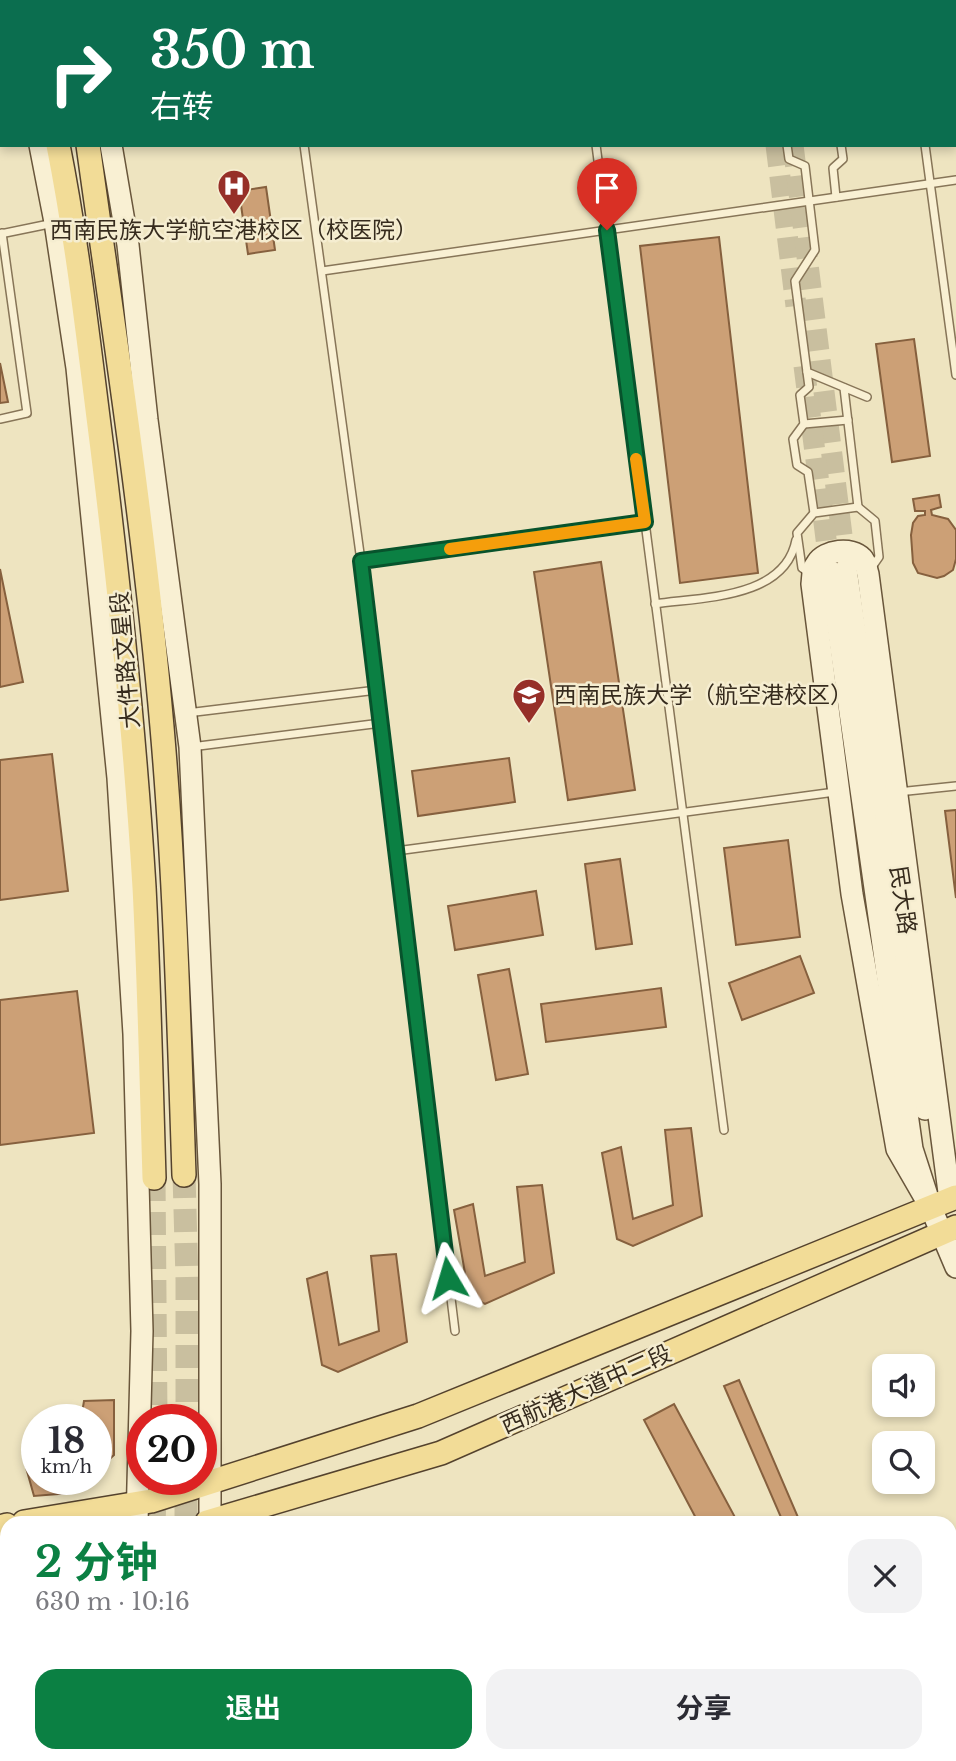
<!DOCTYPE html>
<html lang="zh">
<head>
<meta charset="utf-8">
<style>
	:root { --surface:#fff; --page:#f2f2f3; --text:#2b2b33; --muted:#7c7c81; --accent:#0b8043 }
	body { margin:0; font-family:"Libre Baskerville","Noto Sans SC",serif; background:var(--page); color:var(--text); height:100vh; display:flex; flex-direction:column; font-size:26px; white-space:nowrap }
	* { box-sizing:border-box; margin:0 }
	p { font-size:23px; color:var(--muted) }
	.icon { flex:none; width:38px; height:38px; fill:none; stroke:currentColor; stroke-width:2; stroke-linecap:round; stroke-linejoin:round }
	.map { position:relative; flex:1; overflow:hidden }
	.drawer { position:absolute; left:0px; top:1516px; width:957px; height:247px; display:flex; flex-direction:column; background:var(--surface); border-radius:21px 21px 0 0; box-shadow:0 4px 10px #0003 }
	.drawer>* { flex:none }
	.banner { position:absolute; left:0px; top:0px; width:957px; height:147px; box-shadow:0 4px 10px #0003; background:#0b6e4f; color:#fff; overflow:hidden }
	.controls { position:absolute; left:872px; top:1354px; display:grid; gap:14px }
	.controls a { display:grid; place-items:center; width:63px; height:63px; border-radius:14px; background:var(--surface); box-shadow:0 4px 10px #0003; font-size:35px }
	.speed { position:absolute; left:21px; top:1404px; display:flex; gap:14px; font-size:35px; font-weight:700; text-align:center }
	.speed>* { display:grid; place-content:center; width:91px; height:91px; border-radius:50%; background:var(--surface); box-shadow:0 4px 10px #0003; line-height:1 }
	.speed small { font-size:18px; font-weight:400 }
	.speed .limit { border:10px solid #d22; background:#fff; color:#111 }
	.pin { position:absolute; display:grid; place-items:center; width:60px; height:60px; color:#fff; margin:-72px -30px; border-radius:50% 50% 50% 0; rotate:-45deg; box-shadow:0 0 7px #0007 }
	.pin .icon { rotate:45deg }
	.me { position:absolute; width:77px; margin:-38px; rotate:353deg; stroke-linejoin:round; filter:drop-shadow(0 0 5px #0008) }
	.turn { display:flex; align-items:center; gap:24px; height:147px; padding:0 35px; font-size:32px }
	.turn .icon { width:91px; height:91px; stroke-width:2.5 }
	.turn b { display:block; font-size:49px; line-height:60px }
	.round { display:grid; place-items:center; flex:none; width:74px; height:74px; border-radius:21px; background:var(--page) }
	.head { display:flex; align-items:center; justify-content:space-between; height:119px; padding:0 35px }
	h1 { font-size:42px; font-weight:700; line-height:52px; color:var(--accent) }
	.cta { display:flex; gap:14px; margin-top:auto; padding:14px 35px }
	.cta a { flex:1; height:80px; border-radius:21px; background:var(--accent); color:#fff; font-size:28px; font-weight:700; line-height:80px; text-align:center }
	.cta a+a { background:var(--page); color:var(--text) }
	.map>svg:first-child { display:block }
	.green { fill:#c1cc94 }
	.building { fill:#cca076; stroke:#86603e; stroke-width:2 }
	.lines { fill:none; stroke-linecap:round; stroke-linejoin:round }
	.secondary-tunnel { stroke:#c9bf9f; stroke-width:21; stroke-dasharray:21 10; stroke-linecap:butt }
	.primary-tunnel { stroke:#c9bf9f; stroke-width:23; stroke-dasharray:23 11; stroke-linecap:butt }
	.lane-casing { stroke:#877558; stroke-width:10 }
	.secondary-casing { stroke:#69563b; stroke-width:24 }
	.primary-casing { stroke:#54422d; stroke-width:26 }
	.lane { stroke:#f9f0d3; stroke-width:7 }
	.secondary { stroke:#f9f0d3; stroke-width:21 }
	.primary { stroke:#f2dc97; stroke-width:23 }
	.route-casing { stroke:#07532c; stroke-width:18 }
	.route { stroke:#0b8043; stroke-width:12 }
	.slow { stroke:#f59e0b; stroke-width:12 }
	.labels { text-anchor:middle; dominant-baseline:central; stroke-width:5; stroke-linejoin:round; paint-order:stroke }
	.poi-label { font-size:23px; fill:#362b1d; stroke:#f5edd0 }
	.street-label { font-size:23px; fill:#362b1d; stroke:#f5edd0 }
</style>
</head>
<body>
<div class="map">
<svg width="956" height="1761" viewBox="0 0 956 1761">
	<rect width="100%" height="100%" fill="#eee4c0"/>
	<path class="green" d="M0,1573H7V1755H104V1761H0Z"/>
	<g class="building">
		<path d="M266,187L275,250L248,254L239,191Z"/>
		<path d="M719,237L758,573L680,583L640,246Z"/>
		<path d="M914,339L930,456L892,462L876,344Z"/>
		<path d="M0,363L8,402L0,403Z"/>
		<path d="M939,495L941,507L931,510L932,515L948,519L956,530V559L953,570L944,576L937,578L918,573L913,563L911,535L913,523L918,516L925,515V511H915L913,499Z"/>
		<path d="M601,562L635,790L568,800L534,572Z"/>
		<path d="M0,569L23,682L0,687Z"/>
		<path d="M52,754L68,891L0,900V760Z"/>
		<path d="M509,758L515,802L418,816L412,771Z"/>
		<path d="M956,810V898L945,811Z"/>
		<path d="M788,840L800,937L736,945L724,848Z"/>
		<path d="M620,859L632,944L596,949L585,864Z"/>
		<path d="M536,891L543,935L455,950L448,906Z"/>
		<path d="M800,956L814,993L742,1020L729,983Z"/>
		<path d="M509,969L528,1074L496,1080L478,975Z"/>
		<path d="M661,988L666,1027L546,1042L541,1004Z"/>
		<path d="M77,991L94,1133L0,1145V1000Z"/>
		<path d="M691,1128L702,1216L633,1246L617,1239L602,1153L621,1147L633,1219L673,1205L665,1130Z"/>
		<path d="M542,1185L554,1273L485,1304L469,1296L454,1210L473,1204L485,1276L525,1262L517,1187Z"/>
		<path d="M396,1254L407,1342L338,1372L322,1365L307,1279L327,1272L339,1345L379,1331L371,1256Z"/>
		<path d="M739,1380L800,1522H783L724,1386Z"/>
		<path d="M114,1400V1455L96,1471V1419H81L84,1401Z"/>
		<path d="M674,1404L737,1521L733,1522H698L644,1420Z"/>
		<path d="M37,1458V1479H87L71,1493L34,1496L25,1464Z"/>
		<path d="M956,1572V1605L950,1607V1574Z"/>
		<path d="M956,1698V1731L950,1734V1701Z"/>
		<path d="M782,1755H824L825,1761H783Z"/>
	</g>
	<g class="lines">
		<g class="secondary-tunnel">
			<path d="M757,0L758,2"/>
			<path d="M775,0V2"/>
			<path d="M776,145L796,306"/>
			<path d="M793,145L846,567"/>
			<path d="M804,366L830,570"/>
		</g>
		<g class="primary-tunnel">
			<path d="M184,1175L187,1279V1419"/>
			<path d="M154,1178L156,1419"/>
			<path d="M154,1522L156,1479"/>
			<path d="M186,1522V1479"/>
			<path d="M147,1761L148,1755"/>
			<path d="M181,1761V1755"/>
		</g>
		<defs>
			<g id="lane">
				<path d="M285,0V2"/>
				<path d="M577,0V2"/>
				<path d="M723,0V2"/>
				<path d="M808,0V2"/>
				<path d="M821,0V2"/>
				<path d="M906,0V2"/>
				<path d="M0,20H2"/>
				<path d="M0,49L2,48"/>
				<path d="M304,145L361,561L455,1331"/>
				<path d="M596,145L724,1130"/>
				<path d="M787,145L789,159L805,166L815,250L795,281L807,372L867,397"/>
				<path d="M925,145L956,375"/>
				<path d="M836,197L833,168L843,159L841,145"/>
				<path d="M0,234L54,223"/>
				<path d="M322,271L956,180"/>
				<path d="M807,372L809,387L800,395L804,424L793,439L797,465L808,472L814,513"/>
				<path d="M844,388L858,507"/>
				<path d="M0,419L27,413L2,233"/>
				<path d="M804,424L848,420"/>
				<path d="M361,561L645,522"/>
				<path d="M809,573L802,568L797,533L814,513L858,507L875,521L879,557L872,567"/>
				<path d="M655,604C702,597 785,599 796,540"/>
				<path d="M187,713L377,690"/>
				<path d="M191,747L381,723"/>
				<path d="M898,792L956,786"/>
				<path d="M396,851L835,792"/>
			</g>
			<g id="secondary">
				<path d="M12,0L13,2"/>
				<path d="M85,0L86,2"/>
				<path d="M40,145L55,222L77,368L118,778L134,1034L142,1331L137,1522"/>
				<path d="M111,145L128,245L147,420L190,747L210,1184V1522"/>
				<path d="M846,569L925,1109"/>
				<path d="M830,571L912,1149L931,1208L956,1267"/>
				<path d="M931,1208L897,1149L852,894L812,584C813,577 812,569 817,563C825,550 852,547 862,558C866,562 866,568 868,574L950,1200"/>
				<path d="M128,1761V1755"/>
				<path d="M204,1761L205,1755"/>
			</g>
			<g id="primary">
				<path d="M30,0V2"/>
				<path d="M64,0L65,2"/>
				<path d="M58,145C78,246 89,348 102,449C120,595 135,740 144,887C149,984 151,1081 154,1178"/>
				<path d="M88,145C115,339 145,532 162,727C175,876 179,1025 184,1175"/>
				<path d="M24,1522L151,1501L418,1416L956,1197"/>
				<path d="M207,1522L441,1453L956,1227"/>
				<path d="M0,1527L7,1525"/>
				<path d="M0,1551L7,1550"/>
			</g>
		</defs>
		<use href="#lane" class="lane-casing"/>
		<use href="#secondary" class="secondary-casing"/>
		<use href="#primary" class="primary-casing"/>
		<use href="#lane" class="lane"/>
		<use href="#secondary" class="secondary"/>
		<use href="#primary" class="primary"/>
	</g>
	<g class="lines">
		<defs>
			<path id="route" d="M448,1278L361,561L645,522L607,230"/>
		</defs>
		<use href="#route" class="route-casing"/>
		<use href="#route" class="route"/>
		<path class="slow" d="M450,549L645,522L636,459"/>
	</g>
	<defs>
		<symbol id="hospital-pin" viewBox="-11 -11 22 30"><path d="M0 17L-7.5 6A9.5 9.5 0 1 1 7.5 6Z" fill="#962f28" stroke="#f5edd0"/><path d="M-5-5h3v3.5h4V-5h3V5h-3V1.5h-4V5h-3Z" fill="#fff"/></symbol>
		<symbol id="university-pin" viewBox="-11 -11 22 30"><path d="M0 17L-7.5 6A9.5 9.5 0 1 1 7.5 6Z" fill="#962f28" stroke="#f5edd0"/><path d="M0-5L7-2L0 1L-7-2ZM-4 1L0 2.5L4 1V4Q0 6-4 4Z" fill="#fff"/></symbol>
	</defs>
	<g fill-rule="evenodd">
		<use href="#hospital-pin" x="215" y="167" width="38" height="52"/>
		<use href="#university-pin" x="510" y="676" width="38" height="52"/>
	</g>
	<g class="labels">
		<g class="poi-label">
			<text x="234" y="230">西南民族大学航空港校区（校医院）</text>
			<text x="554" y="695" text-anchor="start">西南民族大学（航空港校区）</text>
		</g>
		<g class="street-label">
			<text transform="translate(125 660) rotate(-95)">大件路文星段</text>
			<text transform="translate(903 900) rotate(82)">民大路</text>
			<text transform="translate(586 1389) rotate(-24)">西航港大道中二段</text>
		</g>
	</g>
</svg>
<div class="controls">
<a><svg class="icon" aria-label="sound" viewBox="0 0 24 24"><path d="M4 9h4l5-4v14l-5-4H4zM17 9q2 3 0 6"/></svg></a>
<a><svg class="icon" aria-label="search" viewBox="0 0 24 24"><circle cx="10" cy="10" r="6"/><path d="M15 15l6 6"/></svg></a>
</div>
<div class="speed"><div>18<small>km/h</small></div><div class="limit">20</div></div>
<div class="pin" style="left:607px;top:230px;background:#d93025"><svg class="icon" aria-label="arrive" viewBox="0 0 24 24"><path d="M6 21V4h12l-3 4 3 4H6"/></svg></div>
<svg class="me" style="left:448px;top:1278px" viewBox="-20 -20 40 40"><path d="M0-17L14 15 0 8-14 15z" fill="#0b8043" stroke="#fff" stroke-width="4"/></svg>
<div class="banner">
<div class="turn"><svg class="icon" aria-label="right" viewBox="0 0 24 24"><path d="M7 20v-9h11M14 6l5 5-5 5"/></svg><div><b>350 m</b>右转</div></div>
</div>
<section class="drawer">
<div class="head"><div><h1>2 分钟</h1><p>630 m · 10:16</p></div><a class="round"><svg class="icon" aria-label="close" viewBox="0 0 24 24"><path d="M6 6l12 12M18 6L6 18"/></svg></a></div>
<div class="cta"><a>退出</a><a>分享</a></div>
</section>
</div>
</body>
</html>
